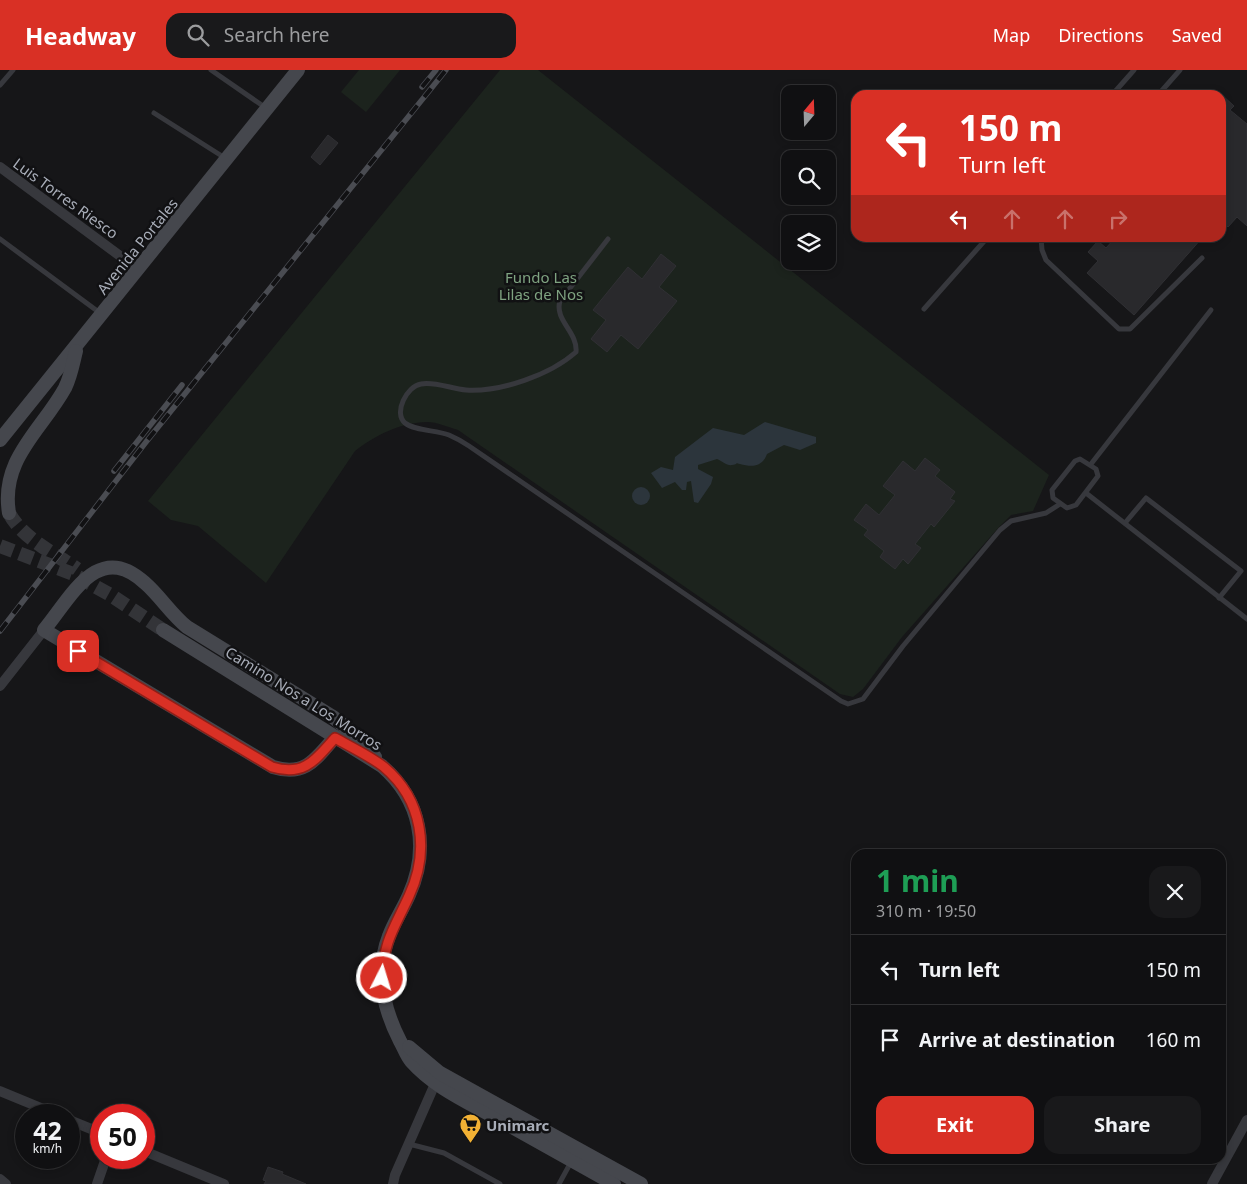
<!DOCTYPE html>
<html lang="en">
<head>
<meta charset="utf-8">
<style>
	:root { --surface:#101012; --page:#19191b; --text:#f1f3f6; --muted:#9c9d9f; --line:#303032; --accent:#d93025 }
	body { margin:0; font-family:"Noto Sans",sans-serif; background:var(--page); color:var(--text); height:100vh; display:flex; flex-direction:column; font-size:19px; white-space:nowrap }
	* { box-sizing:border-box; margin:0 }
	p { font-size:16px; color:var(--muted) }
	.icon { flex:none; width:28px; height:28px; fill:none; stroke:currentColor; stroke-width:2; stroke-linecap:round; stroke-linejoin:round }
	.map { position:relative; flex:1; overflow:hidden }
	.panel { position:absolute; left:851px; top:779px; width:375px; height:315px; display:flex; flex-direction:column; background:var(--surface); border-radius:15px; box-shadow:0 2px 8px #0003,0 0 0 1px var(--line) }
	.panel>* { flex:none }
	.guide { position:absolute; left:851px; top:20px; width:375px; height:152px; border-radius:15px; box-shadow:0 2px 8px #0003,0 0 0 1px var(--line); background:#d93025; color:#fff; overflow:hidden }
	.needle { width:32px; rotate:19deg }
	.controls { position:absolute; left:781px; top:15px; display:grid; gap:10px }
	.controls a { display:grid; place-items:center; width:55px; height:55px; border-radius:10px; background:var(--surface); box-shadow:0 2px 8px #0003,0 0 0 1px var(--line); font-size:25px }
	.speed { position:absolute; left:15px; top:1034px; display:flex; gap:10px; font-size:25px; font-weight:700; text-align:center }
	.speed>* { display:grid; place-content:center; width:65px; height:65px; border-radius:50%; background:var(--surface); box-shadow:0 2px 8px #0003,0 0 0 1px var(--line); line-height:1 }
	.speed small { font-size:12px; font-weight:400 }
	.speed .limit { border:8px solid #d22; background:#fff; color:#111 }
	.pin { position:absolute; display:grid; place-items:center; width:42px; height:42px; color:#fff; margin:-21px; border-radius:10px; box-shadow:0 2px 8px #0006 }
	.me { position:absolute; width:55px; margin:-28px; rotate:5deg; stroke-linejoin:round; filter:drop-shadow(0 0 4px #0008) }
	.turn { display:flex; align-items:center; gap:18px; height:105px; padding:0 25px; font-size:22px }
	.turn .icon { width:65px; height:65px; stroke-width:2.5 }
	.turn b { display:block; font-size:35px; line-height:42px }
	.lanes { display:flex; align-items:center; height:48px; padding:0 25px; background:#0003; justify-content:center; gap:25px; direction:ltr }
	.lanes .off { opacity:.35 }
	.round { display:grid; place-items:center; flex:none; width:52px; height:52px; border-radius:15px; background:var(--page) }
	.head { display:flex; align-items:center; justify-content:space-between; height:85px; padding:0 25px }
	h1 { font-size:30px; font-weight:700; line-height:38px; color:#1e9e55 }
	.action { display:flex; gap:10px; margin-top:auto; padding:10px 25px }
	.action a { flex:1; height:58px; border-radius:15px; background:var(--accent); color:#fff; font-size:20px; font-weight:700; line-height:58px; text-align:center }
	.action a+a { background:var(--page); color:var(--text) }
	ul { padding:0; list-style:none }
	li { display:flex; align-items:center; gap:15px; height:70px; padding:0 25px; border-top:1px solid var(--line) }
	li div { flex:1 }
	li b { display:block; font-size:19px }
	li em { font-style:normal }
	header { display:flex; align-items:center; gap:30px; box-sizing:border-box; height:70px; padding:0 25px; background:var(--accent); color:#fff }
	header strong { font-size:24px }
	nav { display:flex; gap:28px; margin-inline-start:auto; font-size:18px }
	.search { width:350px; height:45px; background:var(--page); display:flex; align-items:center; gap:12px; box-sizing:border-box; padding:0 18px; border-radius:15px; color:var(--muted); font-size:19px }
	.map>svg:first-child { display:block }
	.green { fill:#1c231d }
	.water { fill:#2c353c }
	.building { fill:#29292c; stroke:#303034 }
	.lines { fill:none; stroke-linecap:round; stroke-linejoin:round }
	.secondary-tunnel { stroke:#333438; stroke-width:14; stroke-dasharray:14 7; stroke-linecap:butt }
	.service { stroke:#37383d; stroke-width:5 }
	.minor { stroke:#37383d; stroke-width:10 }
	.secondary { stroke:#45474d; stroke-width:14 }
	.rail-casing { stroke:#4a4c52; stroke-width:5.5 }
	.rail { stroke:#111113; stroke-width:4; stroke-dasharray:11; stroke-linecap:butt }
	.route-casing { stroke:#8d1f18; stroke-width:12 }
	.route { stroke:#d93025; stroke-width:9 }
	.labels { text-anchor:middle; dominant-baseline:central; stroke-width:5; stroke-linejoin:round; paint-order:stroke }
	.street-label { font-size:15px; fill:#a8adb8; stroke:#111113 }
	.park-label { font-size:15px; fill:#7fa381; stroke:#111113 }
	.poi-label { font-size:15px; font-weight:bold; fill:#a8adb8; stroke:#111113; text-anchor:start }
</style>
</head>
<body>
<header>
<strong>Headway</strong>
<div class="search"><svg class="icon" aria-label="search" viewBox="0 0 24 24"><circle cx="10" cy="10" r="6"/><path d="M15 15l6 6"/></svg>Search here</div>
<nav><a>Map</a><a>Directions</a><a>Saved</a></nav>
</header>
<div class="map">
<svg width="1247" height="1114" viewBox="0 0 1247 1114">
	<rect width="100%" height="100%" fill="#161618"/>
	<g class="green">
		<path d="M359,0H400L366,42L341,22Z"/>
		<path d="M500,0H538L1049,405L1033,441L1011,445L999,457L902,567L863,619L853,627L840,624L458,360C448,357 437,352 427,352C401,352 374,366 355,381L266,513L198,456L171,450L148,431Z"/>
	</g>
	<g class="water">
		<path d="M765,352L816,367V373L800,380L784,375L767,384C762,398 751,397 740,394C734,392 739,394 732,395C727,396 722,391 717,389L698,395V399L713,407L711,414L698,433L694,432L691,411L687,412L686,420H682L675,412L662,418L651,403L661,397L673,400L675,387L713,358L744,365Z"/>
		<circle cx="641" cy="426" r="9"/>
	</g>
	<g class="building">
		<path d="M1221,24L1234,36L1230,40L1247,54V156L1237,147L1228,157L1221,150Z"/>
		<path d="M328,65L338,73L320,95L311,87Z"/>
		<path d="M1115,168H1202L1134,245L1087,203L1098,191L1088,182L1098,171L1106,178Z"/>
		<path d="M661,184L676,196L659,217L677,231L638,279L621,265L607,282L591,269L606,250L593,240L628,197L642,209Z"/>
		<path d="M925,388L940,400L935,406L955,422L950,429L955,431L934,457L931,454L915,474L921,478L908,494L903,489L895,499L880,487L884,481L864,465L868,460L854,450L866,434L879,445L895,425L883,416L903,391L915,401Z"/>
		<path d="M268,1097L283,1102L282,1104L306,1114H264L266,1111L263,1110Z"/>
	</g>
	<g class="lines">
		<g class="secondary-tunnel">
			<path d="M9,443C23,469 53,482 77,499"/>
			<path d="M0,476L73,504L109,524L163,560"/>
		</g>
		<g class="service">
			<path d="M211,0L266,38"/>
			<path d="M0,15L13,0"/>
			<path d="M1112,25L1134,0"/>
			<path d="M1158,25L1180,0"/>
			<path d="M154,43L225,88"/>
			<path d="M1041,168L1042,180L1046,190L1119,259H1130L1202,188"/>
			<path d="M0,169L100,243"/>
			<path d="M608,169L560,231C554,250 578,262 576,282C550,305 501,322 466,320C452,319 434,311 421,314C407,316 393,343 405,353C415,361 436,360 449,365C456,368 463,372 469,376L841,631L848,634L863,629L903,576L1000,460L1011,451L1046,443L1060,434"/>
			<path d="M924,239L987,168"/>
			<path d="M1080,389L1096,399L1098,406L1076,435L1067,438L1053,428L1052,420L1075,391Z"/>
			<path d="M1091,394L1211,240"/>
			<path d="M1086,423L1247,549"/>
			<path d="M1125,453L1146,428L1241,501L1219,528"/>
			<path d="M409,1074L444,1083L500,1114"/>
			<path d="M559,1114L571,1092"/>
		</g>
		<g class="minor">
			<path d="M0,97L139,200"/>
			<path d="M0,616L44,560"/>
			<path d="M0,1021L58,1045"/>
			<path d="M69,1050L101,1063"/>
			<path d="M144,1081L224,1114"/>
			<path d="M0,1109L6,1114"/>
			<path d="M97,1114L106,1088"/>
			<path d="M393,1114L395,1105L438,1007"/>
			<path d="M1212,1114L1247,1050"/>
		</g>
		<g class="secondary">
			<path d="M0,370L298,0"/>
			<path d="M9,443C0,389 42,360 65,318C71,306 73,293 76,281"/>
			<path d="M163,560L382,696C421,730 430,778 409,825C403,839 394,852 389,866C375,902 383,938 400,971C404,978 406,985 411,991C435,1018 468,1032 498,1049C537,1071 576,1093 614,1114"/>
			<path d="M335,667C316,689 305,707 273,697L44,560C72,526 98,470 145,513C160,526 171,544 187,557L333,647L360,669L375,687"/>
			<path d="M409,977L440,1003L641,1114"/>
		</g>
		<defs>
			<g id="rail">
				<path d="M422,17L436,0"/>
				<path d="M114,401L182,315"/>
				<path d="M0,561L146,372L446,0"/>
			</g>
		</defs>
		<use href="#rail" class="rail-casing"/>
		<use href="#rail" class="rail"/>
	</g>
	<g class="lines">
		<defs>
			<path id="route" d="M78,581L272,697C305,707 316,689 335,668C351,677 370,686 384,697C423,730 430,781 409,826C394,859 384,870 382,908"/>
		</defs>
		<use href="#route" class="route-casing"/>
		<use href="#route" class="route"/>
	</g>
	<defs>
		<symbol id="supermarket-pin" viewBox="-11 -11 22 30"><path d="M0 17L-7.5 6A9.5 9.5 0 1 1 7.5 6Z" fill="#f2b134" stroke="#111113"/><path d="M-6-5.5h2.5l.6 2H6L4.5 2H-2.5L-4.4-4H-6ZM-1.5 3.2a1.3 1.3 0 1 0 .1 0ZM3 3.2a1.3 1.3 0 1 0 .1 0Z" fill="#111"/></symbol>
	</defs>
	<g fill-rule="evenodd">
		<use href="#supermarket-pin" x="458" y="1042" width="25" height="34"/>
	</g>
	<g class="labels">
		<g class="street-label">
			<text transform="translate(66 128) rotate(36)">Luis Torres Riesco</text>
			<text transform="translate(137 176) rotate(-51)">Avenida Portales</text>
			<text transform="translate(304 628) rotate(32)">Camino Nos a Los Morros</text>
		</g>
		<g class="park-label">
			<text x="541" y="207">Fundo Las<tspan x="541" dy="17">Lilas de Nos</tspan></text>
		</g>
		<g class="poi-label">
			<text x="486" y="1055">Unimarc</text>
		</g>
	</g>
</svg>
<div class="controls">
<a><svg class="needle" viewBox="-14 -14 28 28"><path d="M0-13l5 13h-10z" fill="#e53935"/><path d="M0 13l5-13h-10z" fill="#9c9d9f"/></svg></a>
<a><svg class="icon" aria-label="search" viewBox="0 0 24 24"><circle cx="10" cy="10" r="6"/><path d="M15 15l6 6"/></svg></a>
<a><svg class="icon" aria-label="layers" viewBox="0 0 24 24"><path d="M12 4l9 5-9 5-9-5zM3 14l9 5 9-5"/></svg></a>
</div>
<div class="speed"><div>42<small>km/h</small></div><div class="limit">50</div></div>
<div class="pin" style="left:78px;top:581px;background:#d93025"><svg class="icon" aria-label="arrive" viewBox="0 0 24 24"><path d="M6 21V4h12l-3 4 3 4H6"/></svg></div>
<svg class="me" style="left:382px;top:908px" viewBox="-20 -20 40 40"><circle r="17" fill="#d93025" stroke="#fff" stroke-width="3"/><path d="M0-11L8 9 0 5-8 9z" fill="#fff"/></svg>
<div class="guide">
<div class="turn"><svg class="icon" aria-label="left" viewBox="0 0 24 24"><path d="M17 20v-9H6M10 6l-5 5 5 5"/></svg><div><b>150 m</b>Turn left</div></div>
<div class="lanes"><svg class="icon" aria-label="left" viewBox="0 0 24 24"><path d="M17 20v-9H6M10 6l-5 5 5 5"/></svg><svg class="icon off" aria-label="ahead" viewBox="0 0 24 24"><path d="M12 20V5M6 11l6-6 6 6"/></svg><svg class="icon off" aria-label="ahead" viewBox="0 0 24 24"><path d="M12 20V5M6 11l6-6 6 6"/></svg><svg class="icon off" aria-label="right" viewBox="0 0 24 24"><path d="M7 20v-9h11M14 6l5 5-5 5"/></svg></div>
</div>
<section class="panel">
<div class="head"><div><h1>1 min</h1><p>310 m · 19:50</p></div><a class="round"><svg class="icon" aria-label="close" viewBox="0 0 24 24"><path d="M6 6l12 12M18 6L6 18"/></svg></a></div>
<ul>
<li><svg class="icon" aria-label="left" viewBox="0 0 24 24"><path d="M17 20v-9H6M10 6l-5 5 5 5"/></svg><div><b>Turn left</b></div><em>150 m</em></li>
<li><svg class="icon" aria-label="arrive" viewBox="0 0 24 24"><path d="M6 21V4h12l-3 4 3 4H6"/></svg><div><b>Arrive at destination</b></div><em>160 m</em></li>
</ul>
<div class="action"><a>Exit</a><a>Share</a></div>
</section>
</div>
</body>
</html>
